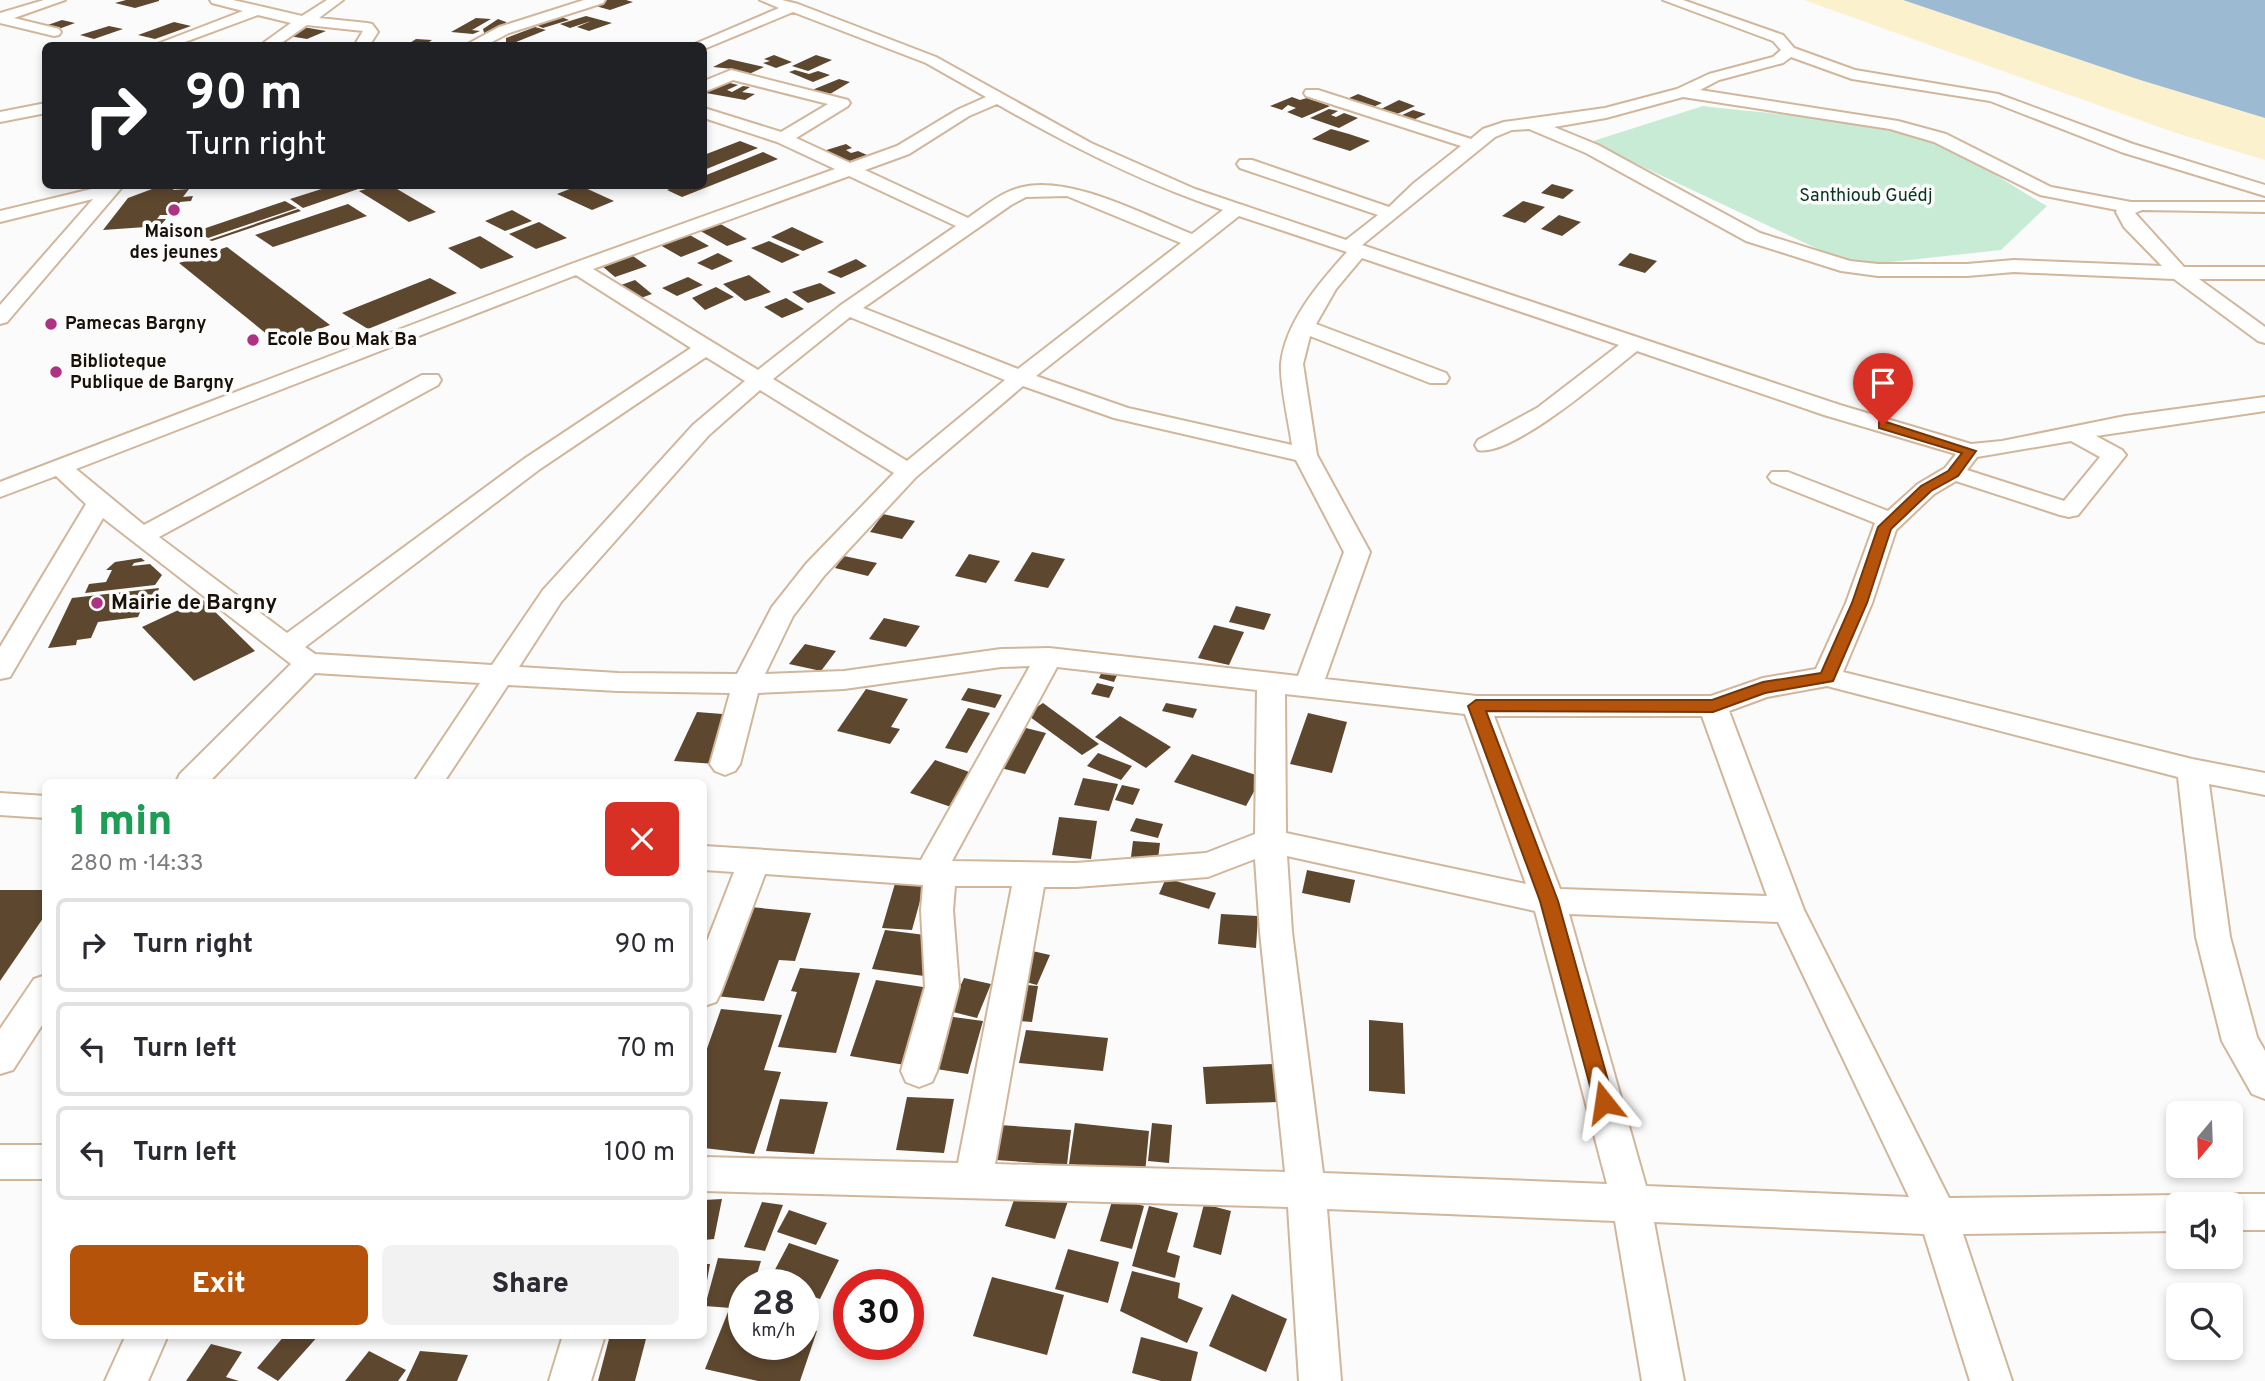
<!DOCTYPE html>
<html lang="en">
<head>
<meta charset="utf-8">
<style>
	:root { --surface:#fff; --page:#f2f2f3; --text:#2b2b33; --muted:#7c7c81; --line:#e1e1e2; --accent:#b45309 }
	body { margin:0; font-family:Overpass,sans-serif; background:var(--page); color:var(--text); height:100vh; display:flex; flex-direction:column; font-size:26px; white-space:nowrap }
	* { box-sizing:border-box; margin:0 }
	p { font-size:23px; color:var(--muted) }
	.icon { flex:none; width:38px; height:38px; fill:none; stroke:currentColor; stroke-width:2; stroke-linecap:round; stroke-linejoin:round }
	.map { position:relative; flex:1; overflow:hidden }
	.side { position:absolute; left:42px; top:779px; width:665px; height:560px; display:flex; flex-direction:column; background:var(--surface); border-radius:10px; box-shadow:0 4px 10px #0003 }
	.side>* { flex:none }
	.guide { position:absolute; left:42px; top:42px; width:665px; height:147px; border-radius:10px; box-shadow:0 4px 10px #0003; background:#202124; color:#fff; overflow:hidden }
	.needle { width:46px; rotate:199deg }
	.fabs { position:absolute; left:2166px; top:1101px; display:grid; gap:14px }
	.fabs a { display:grid; place-items:center; width:77px; height:77px; border-radius:10px; background:var(--surface); box-shadow:0 4px 10px #0003; font-size:35px }
	.speed { position:absolute; left:728px; top:1269px; display:flex; gap:14px; font-size:35px; font-weight:700; text-align:center }
	.speed>* { display:grid; place-content:center; width:91px; height:91px; border-radius:50%; background:var(--surface); box-shadow:0 4px 10px #0003; line-height:1 }
	.speed small { font-size:18px; font-weight:400 }
	.speed .limit { border:10px solid #d22; background:#fff; color:#111 }
	.pin { position:absolute; display:grid; place-items:center; width:60px; height:60px; color:#fff; margin:-72px -30px; border-radius:50% 50% 50% 0; rotate:-45deg; box-shadow:0 0 7px #0007 }
	.pin .icon { rotate:45deg }
	.me { position:absolute; width:77px; margin:-38px; rotate:345deg; stroke-linejoin:round; filter:drop-shadow(0 0 5px #0008) }
	.turn { display:flex; align-items:center; gap:24px; height:147px; padding:0 28px; font-size:32px }
	.turn .icon { width:91px; height:91px; stroke-width:2.5 }
	.turn b { display:block; font-size:49px; line-height:60px }
	.round { display:grid; place-items:center; flex:none; width:74px; height:74px; border-radius:10px; background:var(--page) }
	.head { display:flex; align-items:center; justify-content:space-between; height:119px; padding:0 28px }
	h1 { font-size:42px; font-weight:800; line-height:52px; color:#1e9e55 }
	.primary-button { display:flex; gap:14px; margin-top:auto; padding:14px 28px }
	.primary-button a { flex:1; height:80px; border-radius:10px; background:var(--accent); color:#fff; font-size:28px; font-weight:800; line-height:80px; text-align:center }
	.primary-button a+a { background:var(--page); color:var(--text) }
	ul { padding:0; list-style:none }
	li { display:flex; align-items:center; gap:21px; height:94px; margin:0 14px 10px; padding:0 14px; border:4px solid var(--line); border-radius:10px }
	li div { flex:1 }
	li b { display:block; font-size:26px }
	li em { font-style:normal }
	.map>svg:first-child { display:block }
	.green { fill:#c8ebd5 }
	.sand { fill:#fbf1cc }
	.water { fill:#9dbad3 }
	.building { fill:#5e472f }
	.lines { fill:none; stroke-linecap:round; stroke-linejoin:round }
	.minor-casing { stroke:#d1b69b; stroke-width:4 }
	.minor { fill:#fff; fill-rule:evenodd }
	.route { fill:#b45309; stroke:#753606; stroke-width:2 }
	.poi-dot { fill:#ae3283; stroke:#fbfbfb; stroke-width:2.5 }
	.labels { text-anchor:middle; dominant-baseline:central; stroke-width:7; stroke-linejoin:round; paint-order:stroke }
	.far-park-label { font-size:18px; fill:#07351f; stroke:#fbfbfb }
	.far-poi-label { font-size:18px; font-weight:bold; fill:#191007; stroke:#fbfbfb; text-anchor:start }
	.poi-label { font-size:21px; font-weight:bold; fill:#191007; stroke:#fbfbfb; text-anchor:start }
</style>
</head>
<body>
<div class="map">
<svg width="2265" height="1381" viewBox="0 0 2265 1381">
	<rect width="100%" height="100%" fill="#fbfbfb"/>
	<path class="green" d="M1703,106C1785,116 1873,118 1950,150C1983,165 2015,188 2047,206L2001,250L1854,266L1590,142Z"/>
	<path class="sand" d="M1804,0H1903L2137,79L2265,118V160L2176,133Z"/>
	<path class="water" d="M1903,0H2265V118L2137,79Z"/>
	<g class="building">
		<path d="M126,0H159V1L135,8L115,3Z"/>
		<path d="M605,0H626L633,2L610,10L592,5Z"/>
		<path d="M559,16L569,20L543,28L533,24Z"/>
		<path d="M586,16L612,23L589,31L577,27L591,21L570,28L560,24Z"/>
		<path d="M476,18L491,19L472,30L480,31L473,34L451,32Z"/>
		<path d="M498,19L506,22V29L485,36L483,29Z"/>
		<path d="M62,20L75,23L56,30L42,27Z"/>
		<path d="M174,22L191,26L155,39L138,35Z"/>
		<path d="M109,26L123,29L94,39L80,35Z"/>
		<path d="M303,27L326,31L307,39L283,35Z"/>
		<path d="M535,27L546,30L506,46V38Z"/>
		<path d="M416,39L432,40L423,46H405Z"/>
		<path d="M774,55L792,62L776,68L763,63L770,61L764,59Z"/>
		<path d="M816,55L832,60L808,71L792,66Z"/>
		<path d="M729,59L764,67L747,75L728,71L733,69L713,67Z"/>
		<path d="M795,70L809,74L818,71L830,75L813,82L789,72Z"/>
		<path d="M839,79L850,82L830,94L812,90Z"/>
		<path d="M726,82L738,85L727,90L732,92L743,86L750,87L742,92L755,94L745,100L706,93Z"/>
		<path d="M1358,94L1382,103L1371,108L1347,99Z"/>
		<path d="M1292,97L1300,100L1307,98L1330,106L1302,118L1287,112L1296,108L1288,105L1282,110L1270,106Z"/>
		<path d="M1399,100L1415,106L1395,115L1379,110Z"/>
		<path d="M1329,109L1338,111L1331,115L1336,117L1344,113L1358,118L1339,128L1310,118Z"/>
		<path d="M1413,110L1426,114L1411,121L1398,117Z"/>
		<path d="M1331,129L1349,134L1370,141L1350,151L1312,139Z"/>
		<path d="M740,141L758,148L704,170V155Z"/>
		<path d="M846,144L852,148L846,150L851,153L858,151L867,155L841,164L820,152Z"/>
		<path d="M763,152L778,159L682,197L667,190L678,186H704V176Z"/>
		<path d="M1552,184L1574,190L1563,199L1541,193Z"/>
		<path d="M160,186H175L173,190L189,189L183,197L193,196L191,201L180,202L172,215H160L157,219H166L160,226L103,230L128,198Z"/>
		<path d="M331,186H357L361,188L303,208L290,199Z"/>
		<path d="M376,186H392L436,212L409,222L359,191Z"/>
		<path d="M577,186H581L614,201L592,210L557,194Z"/>
		<path d="M285,201L297,208L208,238L197,231Z"/>
		<path d="M1523,201L1545,207L1525,223L1502,216Z"/>
		<path d="M348,204L367,216L273,247L255,235Z"/>
		<path d="M298,209L301,211L212,241L209,240Z"/>
		<path d="M512,210L532,221L505,231L485,221Z"/>
		<path d="M1559,215L1581,222L1562,236L1541,229Z"/>
		<path d="M539,222L567,238L536,249L509,234Z"/>
		<path d="M717,222L747,239L727,246L697,229Z"/>
		<path d="M792,227L824,242L803,251L771,237Z"/>
		<path d="M688,234L709,246L681,257L660,245Z"/>
		<path d="M480,236L514,257L481,269L448,248Z"/>
		<path d="M769,241L800,255L782,263L751,248Z"/>
		<path d="M227,247L330,325L279,344L179,263Z"/>
		<path d="M718,253L733,261L712,270L697,263Z"/>
		<path d="M1630,253L1657,261L1645,273L1618,265Z"/>
		<path d="M633,256L647,266L615,277L602,266Z"/>
		<path d="M856,259L867,266L841,278L827,272Z"/>
		<path d="M749,275L771,292L745,301L723,284Z"/>
		<path d="M688,277L703,285L677,296L662,288Z"/>
		<path d="M430,278L457,293L368,329L342,313Z"/>
		<path d="M635,280L652,294L638,299L621,285Z"/>
		<path d="M820,283L836,293L808,303L792,292Z"/>
		<path d="M716,287L734,297L705,310L692,298Z"/>
		<path d="M786,298L804,309L782,318L764,307Z"/>
		<path d="M883,514L915,521L902,539L870,532Z"/>
		<path d="M1032,552L1065,559L1048,588L1014,581Z"/>
		<path d="M969,554L1000,561L986,583L955,576Z"/>
		<path d="M844,556L877,563L868,576L835,568Z"/>
		<path d="M141,558L145,561L134,563L132,566L150,564L162,575L155,585L85,593L89,584L106,582L112,570H106L115,562Z"/>
		<path d="M159,588L156,597L146,599L138,617L98,622L91,638L77,640L76,645L48,648L72,598Z"/>
		<path d="M202,599L255,651L194,681L142,627Z"/>
		<path d="M1236,606L1271,614L1264,630L1229,622Z"/>
		<path d="M884,618L920,626L906,647L869,639Z"/>
		<path d="M1214,625L1244,632L1229,665L1198,658Z"/>
		<path d="M805,644L836,651L821,671L789,664Z"/>
		<path d="M1103,669L1118,673L1114,682L1099,678Z"/>
		<path d="M1097,683L1114,687L1109,698L1091,694Z"/>
		<path d="M968,688L1002,695L995,708L961,700Z"/>
		<path d="M866,689L908,699L891,727L900,729L890,744L837,731Z"/>
		<path d="M1043,703L1099,744L1082,755L1026,714Z"/>
		<path d="M1166,703L1197,709L1193,718L1162,711Z"/>
		<path d="M968,708L990,713L967,753L945,748Z"/>
		<path d="M697,712L735,715L715,764L674,761Z"/>
		<path d="M1308,713L1347,722L1332,773L1290,764Z"/>
		<path d="M1120,716L1171,747L1146,768L1095,737Z"/>
		<path d="M1014,725L1046,733L1025,774L992,766Z"/>
		<path d="M1098,753L1132,766L1121,780L1087,766Z"/>
		<path d="M1192,754L1262,777L1246,806L1174,782Z"/>
		<path d="M935,760L978,775L954,808L910,793Z"/>
		<path d="M1083,778L1118,784L1109,811L1074,805Z"/>
		<path d="M1122,785L1140,789L1133,805L1115,800Z"/>
		<path d="M1059,817L1097,821L1091,859L1052,855Z"/>
		<path d="M1136,818L1163,824L1158,838L1130,831Z"/>
		<path d="M1133,841L1160,843L1158,859L1131,857Z"/>
		<path d="M1307,870L1355,880L1350,903L1302,893Z"/>
		<path d="M1166,878L1216,893L1209,909L1159,894Z"/>
		<path d="M896,880L925,883L912,930L882,928Z"/>
		<path d="M0,890H46V914L0,981Z"/>
		<path d="M740,906L811,913L795,961L779,960L764,1001L706,995Z"/>
		<path d="M1221,914L1258,916L1256,948L1218,944Z"/>
		<path d="M885,930L925,935L921,944L935,946L924,976L872,969Z"/>
		<path d="M1028,950L1050,955L1037,985L1014,979Z"/>
		<path d="M800,968L860,973L836,1053L778,1047L797,992L791,991Z"/>
		<path d="M964,978L991,984L977,1018L949,1011Z"/>
		<path d="M876,980L930,988L905,1065L850,1056Z"/>
		<path d="M1015,984L1038,986L1032,1022L1007,1020Z"/>
		<path d="M721,1009L782,1015L764,1070L781,1072L754,1154L704,1148V1057Z"/>
		<path d="M946,1016L983,1021L968,1074L930,1068Z"/>
		<path d="M1369,1020L1403,1023L1405,1094L1369,1091Z"/>
		<path d="M1026,1030L1108,1038L1103,1071L1019,1063Z"/>
		<path d="M1273,1064L1279,1102L1206,1104L1203,1067Z"/>
		<path d="M907,1097L954,1099L944,1153L896,1150Z"/>
		<path d="M780,1099L828,1102L814,1154L766,1151Z"/>
		<path d="M1075,1123L1149,1131L1145,1173L1069,1164Z"/>
		<path d="M1152,1123L1172,1125L1169,1163L1148,1161Z"/>
		<path d="M1000,1125L1071,1130L1067,1165L996,1160Z"/>
		<path d="M1018,1188L1068,1201L1055,1239L1005,1226Z"/>
		<path d="M1113,1198L1144,1206L1132,1249L1100,1241Z"/>
		<path d="M722,1199L714,1239L704,1240V1200Z"/>
		<path d="M762,1202L783,1205L765,1251L744,1247Z"/>
		<path d="M1204,1204L1231,1211L1221,1255L1193,1247Z"/>
		<path d="M1149,1206L1178,1213L1167,1252L1180,1256L1175,1278L1132,1266Z"/>
		<path d="M789,1210L827,1223L816,1245L777,1232Z"/>
		<path d="M789,1243L839,1260L820,1299L803,1293V1284H778L769,1281Z"/>
		<path d="M1068,1249L1119,1262L1108,1303L1055,1289Z"/>
		<path d="M718,1258L761,1261L754,1284H744V1309L705,1306Z"/>
		<path d="M704,1264H710L705,1292L704,1291Z"/>
		<path d="M1132,1271L1180,1283L1178,1298L1203,1308L1187,1343L1120,1311Z"/>
		<path d="M862,1275L885,1284H857Z"/>
		<path d="M992,1277L1064,1295L1047,1355L973,1336Z"/>
		<path d="M1232,1294L1287,1319L1266,1372L1209,1346Z"/>
		<path d="M728,1312L744,1315V1344H803V1328L817,1331L800,1381H758L705,1369Z"/>
		<path d="M285,1335H319L278,1381L257,1368Z"/>
		<path d="M610,1335H647L635,1381H598Z"/>
		<path d="M1141,1337L1198,1352L1191,1381H1161L1132,1373Z"/>
		<path d="M211,1344L242,1352L226,1377L239,1381H186Z"/>
		<path d="M369,1351L406,1370L398,1381H345Z"/>
		<path d="M420,1351L468,1355L457,1381H406Z"/>
	</g>
	<g class="lines">
		<defs>
			<g id="minor">
				<path d="M44,0H65L14,18L59,29L61,32L59,35L54,36L0,23V13Z"/>
				<path d="M210,0H233L302,16L327,0H343L319,18L367,23L372,24L378,32L369,46H354L363,31L307,25L277,46H259L291,23L258,15L174,46H152L243,11L212,3Z"/>
				<path d="M584,0H605L603,3L509,33L484,46H464L499,27Z"/>
				<path d="M760,0H782L798,4L936,57L1091,143L1195,189L1346,240L1378,215L1240,168L1237,164L1240,160H1252L1389,207L1414,183L1461,146L1306,96L1304,93L1306,90H1318L1471,139L1483,129L1504,122L1605,108L1677,89L1709,74L1773,57L1781,50L1773,41L1663,0H1683L1783,35L1794,48L1855,70L1998,94L2133,144L2265,185V196L2121,152L1990,101L1852,79L1791,57L1783,63L1719,80L1700,90L1898,121L1946,134L2051,187L2131,202H2265V212L2142,210L2135,213L2184,267H2265V279H2199L2265,327V343L2258,341L2174,279L2014,272L1967,276H1878L1841,271L1746,241L1586,153L1529,129L1512,130L1495,137L1362,245L1840,405L1971,444L2002,441L2125,416L2265,397V411L2096,436L2122,450L2126,455L2078,515L2069,517L2060,515L1956,481L1934,494L1896,530L1872,603L1843,672L2192,759L2265,773V795L2209,784L2230,937L2257,1037L2265,1051V1099L2252,1094L2222,1041L2196,937L2178,777L1827,686L1767,697L1729,711L1804,910L1949,1198L2179,1195L2193,1200L2194,1204H2179V1231L1963,1234L2012,1381H1970L1924,1234L1654,1222L1684,1381H1642L1615,1221L1327,1209L1341,1381H1299L1288,1207L704,1191V1157L958,1163L1012,886H955L953,910L959,987L937,1071L932,1082L919,1087L906,1082L901,1071L925,987L921,910L923,885L765,874L721,992L716,1002L704,1006V949L734,872L704,870V846L921,860L1030,666L1001,667L844,689L758,693L740,764L735,771L725,775L715,771L710,764L730,693L618,691L508,685L444,782H414L480,683L315,673L209,782H176L180,774L291,664L103,518L10,677L0,679V647L86,504L56,476L0,497V482L571,264L835,169L777,142L704,118V108L781,132L828,104L733,80L704,92V81L731,70L848,100L850,103L848,106L796,138L850,163L897,146L957,110L986,97L926,63L793,12L704,49V46H690L779,8ZM1683,97L1890,129L1934,142L2040,195L2117,210L2116,212L2124,227L2162,266L2014,260L1967,264H1878L1850,261L1760,233L1598,145L1554,127L1606,118ZM997,104C1070,146 1143,183 1223,210L1192,234C1146,216 1068,173 1019,188C1000,193 984,207 968,218L865,170L909,154L969,116ZM849,176L956,226L841,305L758,370L593,269ZM1067,196L1181,243L1018,369L863,308L1011,205L1026,197ZM1239,216L1347,252C1320,282 1285,322 1281,364C1280,385 1289,423 1292,445L1128,408L1036,376ZM1362,258L1619,345L1537,408L1478,440L1475,445L1478,450C1511,458 1608,374 1637,351L1824,415L1956,454L1945,468L1918,484L1888,511L1788,472H1772L1768,477L1772,482L1875,523L1846,603L1816,669L1763,678L1711,696H1476L1325,679L1370,552L1317,455L1303,364L1310,336L1430,383H1446L1449,378L1446,373L1316,324L1336,289ZM576,275L691,348L524,459L287,633L159,537L438,385L441,380L438,375H422L144,525L76,469ZM850,317L1005,380L907,461L773,379ZM706,357L745,381L693,425L543,590L492,665L315,654L305,647L540,469ZM1023,386L1114,418L1296,460L1344,552L1298,676L1049,648L1001,649L844,671L765,674L793,616L824,576L916,477ZM760,390L894,473L806,564L772,607L737,674L618,673L519,667L561,602L709,435ZM2071,441L2100,457L2064,501L1967,470L1977,457ZM1057,667L1257,690L1255,834L1206,853L1076,863L952,861ZM1285,694L1465,714L1526,884L1286,833ZM1494,716H1702L1767,896L1560,889ZM1287,856L1535,911L1607,1184L1323,1173L1292,932ZM1255,859L1260,932L1285,1172L995,1164L1044,887H1076L1208,877ZM1569,914L1778,922L1909,1197L1646,1186Z"/>
				<path d="M46,103V113L0,122V112Z"/>
				<path d="M104,186H123L7,322L0,324V305L93,199L0,222V211Z"/>
				<path d="M0,793L46,796V818L0,815Z"/>
				<path d="M46,975V1019L13,1070L0,1074V1029L34,979Z"/>
				<rect x="0" y="1145" width="46" height="34"/>
				<path d="M2231,1194H2265V1230H2231V1204H2215L2217,1199Z"/>
				<path d="M126,1335H168L148,1381H105Z"/>
				<path d="M563,1335H605L591,1381H549Z"/>
			</g>
		</defs>
		<use href="#minor" class="minor-casing"/>
		<use href="#minor" class="minor"/>
	</g>
	<path class="route" d="M1883,421L1976,451L1958,476L1931,491L1891,529L1867,603L1833,681L1765,693L1713,712L1486,711L1558,901L1614,1102L1611,1108L1604,1111L1596,1108L1540,901L1468,706L1476,700H1712L1763,682L1821,673L1852,603L1878,527L1921,486L1948,471L1962,453L1879,428V422Z"/>
	<g class="poi-dot">
		<circle cx="174" cy="210" r="7"/>
		<circle cx="51" cy="324" r="7"/>
		<circle cx="253" cy="340" r="7"/>
		<circle cx="56" cy="372" r="7"/>
		<circle cx="97" cy="603" r="7"/>
	</g>
	<g class="labels">
		<g class="far-park-label">
			<text x="1866" y="196">Santhioub Guédj</text>
		</g>
		<g class="far-poi-label">
			<text x="174" y="232" text-anchor="middle">Maison<tspan x="174" dy="21">des jeunes</tspan></text>
			<text x="65" y="324">Pamecas Bargny</text>
			<text x="267" y="340">Ecole Bou Mak Ba</text>
			<text x="70" y="362">Biblioteque<tspan x="70" dy="21">Publique de Bargny</tspan></text>
		</g>
		<g class="poi-label">
			<text x="111" y="603">Mairie de Bargny</text>
		</g>
	</g>
</svg>
<div class="fabs">
<a><svg class="needle" viewBox="-14 -14 28 28"><path d="M0-13l5 13h-10z" fill="#e53935"/><path d="M0 13l5-13h-10z" fill="#7c7c81"/></svg></a>
<a><svg class="icon" aria-label="sound" viewBox="0 0 24 24"><path d="M4 9h4l5-4v14l-5-4H4zM17 9q2 3 0 6"/></svg></a>
<a><svg class="icon" aria-label="search" viewBox="0 0 24 24"><circle cx="10" cy="10" r="6"/><path d="M15 15l6 6"/></svg></a>
</div>
<div class="speed"><div>28<small>km/h</small></div><div class="limit">30</div></div>
<div class="pin" style="left:1883px;top:425px;background:#d93025"><svg class="icon" aria-label="arrive" viewBox="0 0 24 24"><path d="M6 21V4h12l-3 4 3 4H6"/></svg></div>
<svg class="me" style="left:1604px;top:1102px" viewBox="-20 -20 40 40"><path d="M0-17L14 15 0 8-14 15z" fill="#b45309" stroke="#fff" stroke-width="4"/></svg>
<div class="guide">
<div class="turn"><svg class="icon" aria-label="right" viewBox="0 0 24 24"><path d="M7 20v-9h11M14 6l5 5-5 5"/></svg><div><b>90 m</b>Turn right</div></div>
</div>
<section class="side">
<div class="head"><div><h1>1 min</h1><p>280 m · 14:33</p></div><a class="round" style="background:#d93025;color:#fff"><svg class="icon" aria-label="close" viewBox="0 0 24 24"><path d="M6 6l12 12M18 6L6 18"/></svg></a></div>
<ul>
<li><svg class="icon" aria-label="right" viewBox="0 0 24 24"><path d="M7 20v-9h11M14 6l5 5-5 5"/></svg><div><b>Turn right</b></div><em>90 m</em></li>
<li><svg class="icon" aria-label="left" viewBox="0 0 24 24"><path d="M17 20v-9H6M10 6l-5 5 5 5"/></svg><div><b>Turn left</b></div><em>70 m</em></li>
<li><svg class="icon" aria-label="left" viewBox="0 0 24 24"><path d="M17 20v-9H6M10 6l-5 5 5 5"/></svg><div><b>Turn left</b></div><em>100 m</em></li>
</ul>
<div class="primary-button"><a>Exit</a><a>Share</a></div>
</section>
</div>
</body>
</html>
